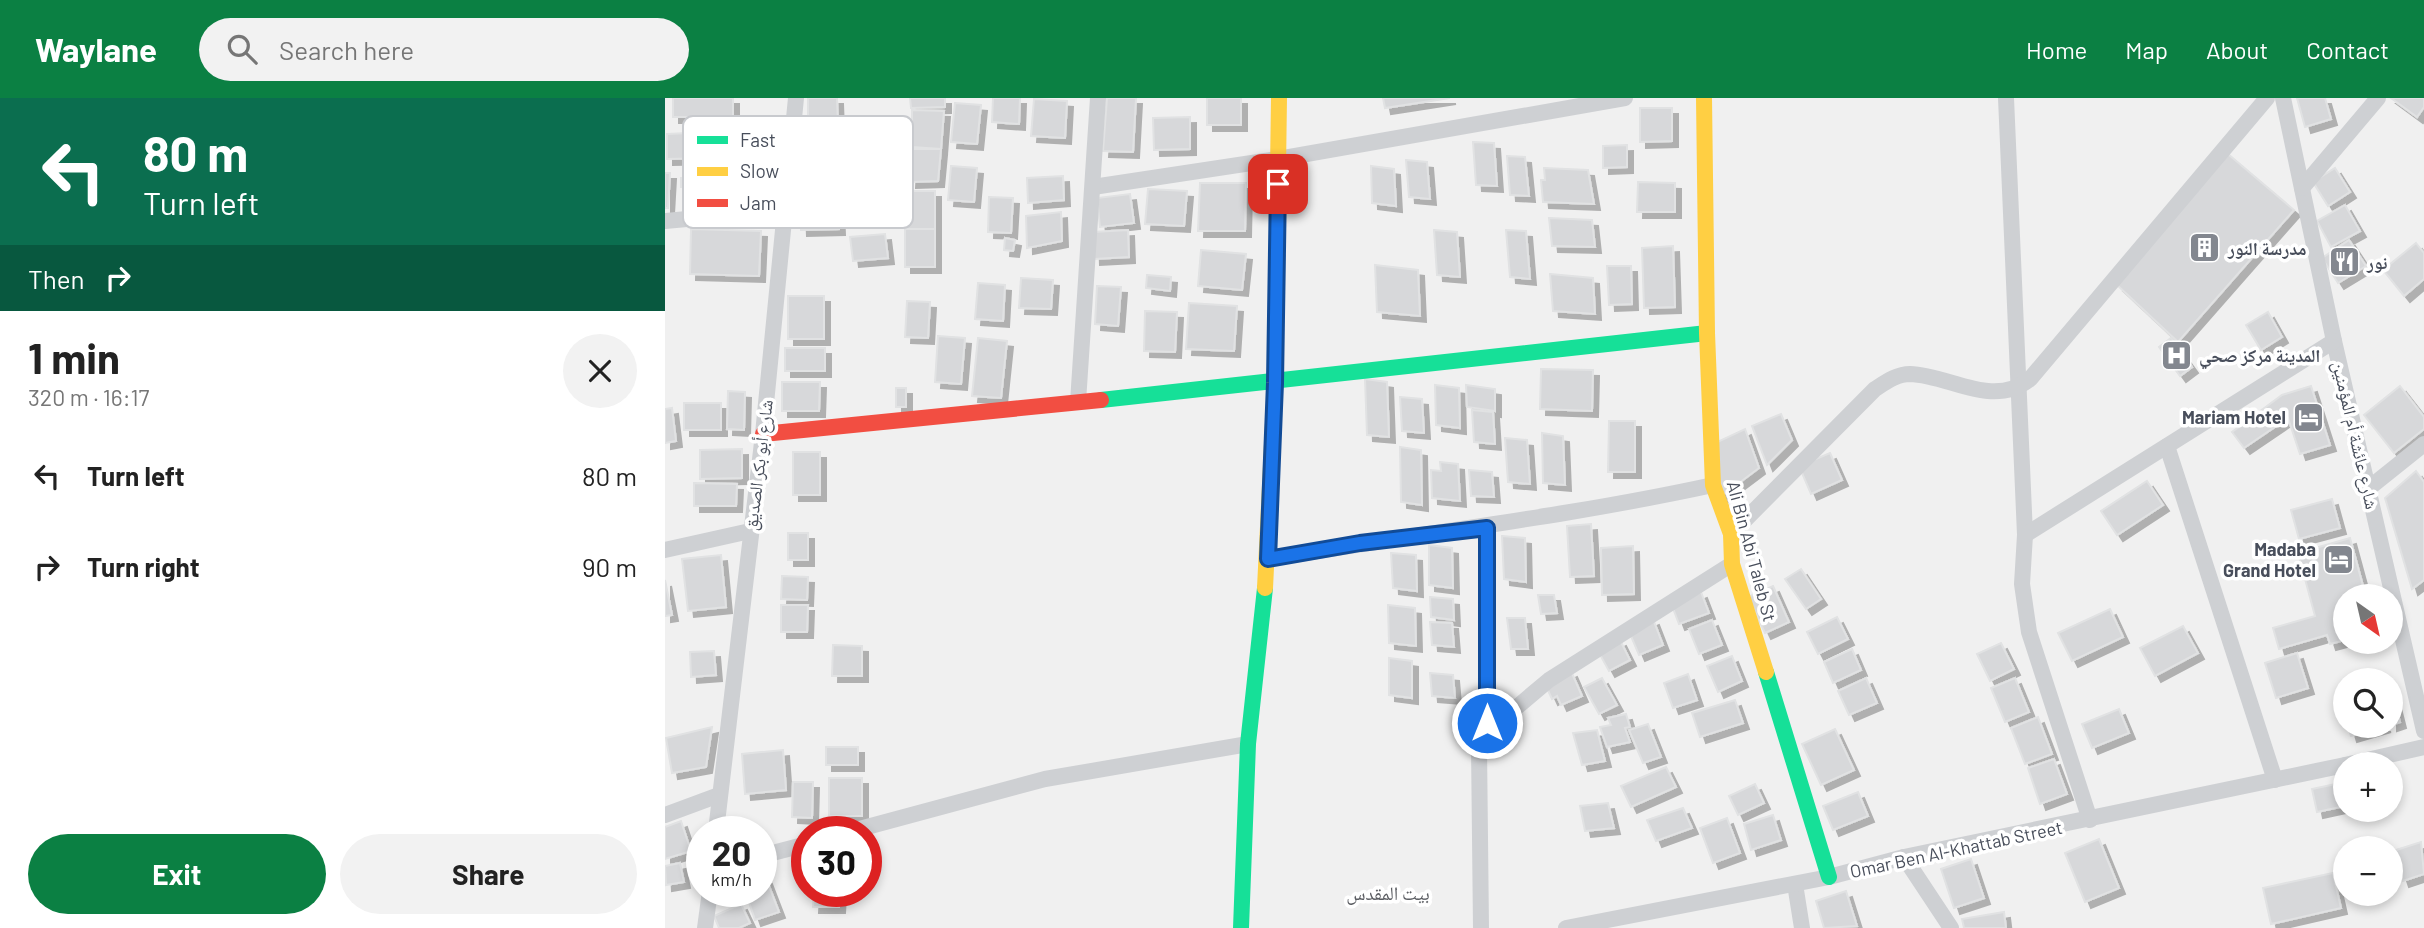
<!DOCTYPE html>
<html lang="en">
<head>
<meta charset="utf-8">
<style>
	:root { --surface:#fff; --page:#f2f2f2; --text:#222; --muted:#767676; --accent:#0b8043 }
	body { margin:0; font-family:Barlow,"Noto Naskh Arabic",sans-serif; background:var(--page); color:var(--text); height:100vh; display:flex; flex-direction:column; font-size:26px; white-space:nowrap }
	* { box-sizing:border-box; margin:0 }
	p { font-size:23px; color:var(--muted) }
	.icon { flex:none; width:38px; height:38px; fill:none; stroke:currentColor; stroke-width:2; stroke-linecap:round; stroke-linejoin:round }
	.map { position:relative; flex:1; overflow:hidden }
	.details { display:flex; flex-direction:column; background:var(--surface); width:665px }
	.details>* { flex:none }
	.top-card { background:#0b6e4f; color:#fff; overflow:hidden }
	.needle { width:46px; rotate:146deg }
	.buttons { position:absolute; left:1668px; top:486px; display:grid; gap:14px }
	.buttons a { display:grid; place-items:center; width:70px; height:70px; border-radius:50%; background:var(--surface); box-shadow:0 4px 10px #0003; font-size:35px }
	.speed { position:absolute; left:21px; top:718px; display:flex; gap:14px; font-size:35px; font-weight:700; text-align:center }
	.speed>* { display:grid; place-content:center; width:91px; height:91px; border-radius:50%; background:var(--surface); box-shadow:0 4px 10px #0003; line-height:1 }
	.speed small { font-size:18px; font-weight:400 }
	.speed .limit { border:10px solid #d22; background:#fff; color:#111 }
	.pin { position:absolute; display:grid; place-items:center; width:60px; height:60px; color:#fff; margin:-30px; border-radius:14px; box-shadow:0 4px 10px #0006 }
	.me { position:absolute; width:77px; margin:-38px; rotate:0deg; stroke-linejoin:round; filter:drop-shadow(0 0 5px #0008) }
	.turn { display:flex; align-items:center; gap:24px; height:147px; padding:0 28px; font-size:32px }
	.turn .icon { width:91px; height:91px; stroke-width:2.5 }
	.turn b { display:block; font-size:49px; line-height:60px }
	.then { display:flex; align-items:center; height:66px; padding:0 28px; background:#0003; gap:14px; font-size:26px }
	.round { display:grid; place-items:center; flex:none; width:74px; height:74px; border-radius:37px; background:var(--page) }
	.head { display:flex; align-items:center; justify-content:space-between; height:119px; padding:0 28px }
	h1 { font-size:42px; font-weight:700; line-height:52px }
	.action { display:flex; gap:14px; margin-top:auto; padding:14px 28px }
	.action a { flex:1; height:80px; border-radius:42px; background:var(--accent); color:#fff; font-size:28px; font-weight:700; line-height:80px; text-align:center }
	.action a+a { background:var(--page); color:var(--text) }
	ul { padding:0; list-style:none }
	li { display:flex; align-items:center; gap:21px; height:91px; padding:0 28px }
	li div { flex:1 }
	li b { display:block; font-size:26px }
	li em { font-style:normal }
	header { display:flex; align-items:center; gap:42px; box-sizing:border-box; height:98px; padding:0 35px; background:var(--accent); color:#fff }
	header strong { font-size:33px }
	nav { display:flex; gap:38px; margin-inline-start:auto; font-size:24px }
	.search { width:490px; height:63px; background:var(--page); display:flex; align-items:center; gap:18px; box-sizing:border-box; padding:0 24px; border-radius:38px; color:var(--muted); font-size:26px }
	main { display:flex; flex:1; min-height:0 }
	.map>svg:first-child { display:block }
	.building { fill:#d7d8da; stroke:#e1e2e3; stroke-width:2; filter:url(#shadow) }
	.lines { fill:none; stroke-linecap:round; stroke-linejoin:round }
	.street { stroke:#ced0d3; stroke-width:16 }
	.fast { stroke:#16e098; stroke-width:16 }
	.slow { stroke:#ffcf43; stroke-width:16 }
	.jam { stroke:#f24e42; stroke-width:16 }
	.route-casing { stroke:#114b97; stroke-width:18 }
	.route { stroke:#1a73e8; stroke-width:12 }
	.labels { text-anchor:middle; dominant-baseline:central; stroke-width:7; stroke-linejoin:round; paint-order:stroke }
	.poi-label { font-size:18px; font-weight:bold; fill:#484e5b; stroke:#fff; text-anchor:start }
	.street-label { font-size:18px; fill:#484e5b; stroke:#fff }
	.neighbourhood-label { font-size:19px; fill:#5c5e63; stroke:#fff }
	.key { fill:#fff; stroke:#c8cace; stroke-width:2 }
	.key-label { font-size:19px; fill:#484e5b }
</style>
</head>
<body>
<header>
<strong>Waylane</strong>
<div class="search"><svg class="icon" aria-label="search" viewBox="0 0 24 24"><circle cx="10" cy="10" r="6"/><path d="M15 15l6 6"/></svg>Search here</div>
<nav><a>Home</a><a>Map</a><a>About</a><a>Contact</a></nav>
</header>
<main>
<section class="details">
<div class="top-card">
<div class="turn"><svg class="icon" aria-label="left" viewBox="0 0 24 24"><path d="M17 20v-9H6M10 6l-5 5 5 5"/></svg><div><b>80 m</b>Turn left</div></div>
<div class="then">Then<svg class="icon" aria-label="right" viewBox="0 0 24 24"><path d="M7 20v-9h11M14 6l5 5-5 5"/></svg></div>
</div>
<div class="head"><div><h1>1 min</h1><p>320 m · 16:17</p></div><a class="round"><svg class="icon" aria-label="close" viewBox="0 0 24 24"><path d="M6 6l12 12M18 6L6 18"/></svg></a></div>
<ul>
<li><svg class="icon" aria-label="left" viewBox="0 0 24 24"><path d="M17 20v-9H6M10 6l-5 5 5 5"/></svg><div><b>Turn left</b></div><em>80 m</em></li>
<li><svg class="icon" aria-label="right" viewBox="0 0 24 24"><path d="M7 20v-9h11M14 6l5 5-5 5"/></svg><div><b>Turn right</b></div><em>90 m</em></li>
</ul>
<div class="action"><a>Exit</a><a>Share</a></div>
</section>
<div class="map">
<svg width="1759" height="830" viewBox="0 0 1759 830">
	<defs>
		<filter id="shadow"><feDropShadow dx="6" dy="6" stdDeviation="0" flood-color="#0004"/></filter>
	</defs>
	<rect width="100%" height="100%" fill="#f0f0f0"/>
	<g class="building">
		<rect x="8" y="0" width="60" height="19"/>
		<path d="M143,0H172L173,26H143Z"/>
		<path d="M245,0H280V9L246,10Z"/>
		<path d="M328,0H355L354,26L327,24Z"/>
		<path d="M442,0H471L468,54L438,53Z"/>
		<rect x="542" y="0" width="34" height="27"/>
		<path d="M718,0H785L720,10Z"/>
		<path d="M1632,0H1660L1666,21L1640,29Z"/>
		<path d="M1726,0H1759V9L1752,19Z"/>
		<path d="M369,1L402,3L400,40L366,38Z"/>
		<path d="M290,5L316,7L312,46L286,44Z"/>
		<path d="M975,10H1007V43L975,44Z"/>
		<path d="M247,12L279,13L276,51L247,49Z"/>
		<path d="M525,19V51L489,52L488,20Z"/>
		<path d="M46,34L47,60L2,61V36Z"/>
		<path d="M808,44L829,45L832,88L811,87Z"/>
		<path d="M962,47V69L938,70V48Z"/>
		<path d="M247,51H276L273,83L245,84Z"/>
		<path d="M1563,56L1629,112L1513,244L1452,187Z"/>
		<path d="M842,58L860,59L864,98L845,97Z"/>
		<path d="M741,62L762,64L765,101L744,99Z"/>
		<path d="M286,68L312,70L309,104L283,102Z"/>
		<path d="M706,68L729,71L731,108L707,105Z"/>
		<path d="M879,70L923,72L929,106L878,104L876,82H880Z"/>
		<path d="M1670,70L1685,94L1663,108L1648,84Z"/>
		<path d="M0,75H5L3,110H0Z"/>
		<path d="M398,78L399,102L363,105L362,80Z"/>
		<path d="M16,80H37V90L16,89Z"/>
		<path d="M172,83L174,131L136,132L134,85Z"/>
		<path d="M973,84L1010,85V114H972Z"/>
		<path d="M535,85H581L580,133H533Z"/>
		<path d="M483,91L522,93L519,128L480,126Z"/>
		<rect x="240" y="93" width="30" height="38"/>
		<path d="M465,96L469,125L435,129L432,100Z"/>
		<path d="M324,99L348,100L346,135L323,134Z"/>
		<path d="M1680,107L1695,133L1666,149L1652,123Z"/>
		<path d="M396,114L397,143L362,150L361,118Z"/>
		<path d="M884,120L927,122L930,149L887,148Z"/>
		<path d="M26,131L96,133L94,178L25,176Z"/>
		<rect x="240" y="131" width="30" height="38"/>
		<path d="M463,132L464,159L429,161L428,134Z"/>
		<path d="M769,132L792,134L795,179L772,177Z"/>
		<path d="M841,132L861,133L865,181L845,179Z"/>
		<path d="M220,136L223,160L188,163L185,139Z"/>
		<path d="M340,140L350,142L348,153L339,152Z"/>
		<path d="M1684,142L1701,168L1673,185L1657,160Z"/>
		<path d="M1751,145L1759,155V181L1739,198L1718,172Z"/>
		<path d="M1008,148L1010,209L979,210L977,150Z"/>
		<path d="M536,152L581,156L577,192L533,188Z"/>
		<path d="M710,167L753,172L755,218L712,214Z"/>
		<path d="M942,168H966L967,206L944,207Z"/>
		<path d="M885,176L928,180L930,216L888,213Z"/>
		<path d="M482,177L506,179L505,193L481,190Z"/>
		<path d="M356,180L388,182L386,211L354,210Z"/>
		<path d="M313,185L340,187L338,223L310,221Z"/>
		<path d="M432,188L456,189L453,228L430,226Z"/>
		<rect x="123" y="198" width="36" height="43"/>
		<path d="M242,203L265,204L263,240L240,239Z"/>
		<path d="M524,205L572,208L569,253L521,251Z"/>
		<path d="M480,213L512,214L510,254L479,253Z"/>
		<path d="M1603,214L1617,239L1596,252L1581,227Z"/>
		<path d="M273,238L300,240L296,286L270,284Z"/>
		<path d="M313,240L342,243L336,300L307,298Z"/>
		<path d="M1506,240L1527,269L1515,278L1494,249Z"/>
		<rect x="120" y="250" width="40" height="23"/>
		<path d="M876,271L928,272L927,313L875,311Z"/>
		<path d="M700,281L722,284L724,339L702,337Z"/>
		<path d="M117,284H155L154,313H117Z"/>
		<path d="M770,287L794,290L795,330L771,327Z"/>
		<path d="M801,287L830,291V313L802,309Z"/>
		<path d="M1646,288L1665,347L1635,356L1623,320L1579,350L1567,334L1617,297Z"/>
		<path d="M1735,288L1759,319V331L1729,355L1699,317Z"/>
		<rect x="231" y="290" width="10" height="19"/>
		<path d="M63,293L80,294L79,332L62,331Z"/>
		<path d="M735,299L757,301L759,335L737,333Z"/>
		<rect x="19" y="305" width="37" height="27"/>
		<path d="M7,310L11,343L0,345V311Z"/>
		<path d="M807,312L828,314L830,346L809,344Z"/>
		<path d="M1116,316L1127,342L1102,367L1087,328Z"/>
		<path d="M944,323H970V374H943Z"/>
		<path d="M1080,331L1094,370L1054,400L1048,346Z"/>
		<path d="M877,335L898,338L900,387L878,385Z"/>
		<path d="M840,340L862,342L865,386L843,384Z"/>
		<path d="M735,349L756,352L757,407L736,404Z"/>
		<path d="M77,351V380L35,381V352Z"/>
		<rect x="128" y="354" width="27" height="43"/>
		<path d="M1165,355L1177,382L1146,396L1134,368Z"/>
		<path d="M775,364L793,366L795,403L767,400L766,372L776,373Z"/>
		<path d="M804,372L827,374L829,399L806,398Z"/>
		<path d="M1751,373L1759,384V482L1747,491L1720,400Z"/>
		<path d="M1482,383L1498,407L1452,437L1436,413Z"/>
		<path d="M29,385L72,386L71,408H29Z"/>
		<path d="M1667,401L1675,430L1634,441L1626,412Z"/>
		<path d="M926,426L929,478L905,479L902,428Z"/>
		<rect x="123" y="435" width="20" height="27"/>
		<path d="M837,438L860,440L861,484L839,481Z"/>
		<path d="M1685,440L1701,499H1680V542L1665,546L1662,537L1614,551L1608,530L1650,518L1633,455Z"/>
		<path d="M764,447L787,450L788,490L764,487Z"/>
		<path d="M968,448L969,496L937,497L936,450Z"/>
		<path d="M726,455L751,457L752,493L728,490Z"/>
		<path d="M56,457L61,509L23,513L17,461Z"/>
		<path d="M1136,471L1156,501L1141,511L1120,481Z"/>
		<path d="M117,478L143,479L142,502L116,501Z"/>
		<path d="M0,482L7,517L0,518Z"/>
		<path d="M1108,488L1124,524L1100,535L1083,499Z"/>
		<path d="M1036,494L1044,515L1014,526L1006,505Z"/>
		<path d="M873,497H889L892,515L876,516Z"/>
		<path d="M765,499L788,501L789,522L766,519Z"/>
		<path d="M116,507H143L142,534H116Z"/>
		<path d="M723,507L750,510L751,548L724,545Z"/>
		<path d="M1445,511L1458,539L1407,563L1393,535Z"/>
		<path d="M1172,519L1183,541L1153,556L1142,534Z"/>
		<path d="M842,520H860L863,551H846Z"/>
		<path d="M988,521L998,547L974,557L963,531Z"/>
		<path d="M1047,522L1057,547L1034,556L1024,531Z"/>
		<path d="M765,524L787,525L789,549L767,547Z"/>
		<path d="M1518,528L1533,555L1490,578L1475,550Z"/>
		<path d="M955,542L965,562L944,573L933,553Z"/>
		<path d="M1336,545L1349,571L1325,583L1312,556Z"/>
		<path d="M168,547L197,548V578H167Z"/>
		<path d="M1187,551L1196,572L1168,585L1159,564Z"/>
		<path d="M49,553L51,577L26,579L25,554Z"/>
		<path d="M1632,555L1643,590L1611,600L1600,565Z"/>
		<path d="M1067,558L1077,583L1053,594L1042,568Z"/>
		<path d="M724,560L747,563V600L724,597Z"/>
		<path d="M906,573L917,598L896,607L892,598L887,601L880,586Z"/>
		<path d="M765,575L788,577L790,600L767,598Z"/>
		<path d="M1023,576L1032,602L1008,610L999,585Z"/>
		<path d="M1722,577L1724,583H1703Z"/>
		<path d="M937,580L952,607L934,616L919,589Z"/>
		<path d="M1201,580L1212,605L1184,617L1173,593Z"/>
		<path d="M1350,580L1364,614L1340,624L1326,590Z"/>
		<path d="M1680,589V618L1673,591Z"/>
		<path d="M1726,589L1735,624L1726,627Z"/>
		<path d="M1070,602L1078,625L1035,639L1027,615Z"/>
		<path d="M1454,611L1464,635L1427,650L1417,626Z"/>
		<path d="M961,616L965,629L960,630L965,644L942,649L935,629L946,627L943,620Z"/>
		<path d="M1373,619L1387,656L1360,666L1346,630Z"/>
		<path d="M983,626L996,659L978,665L964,632Z"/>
		<path d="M1683,628H1720L1686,638Z"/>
		<path d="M47,629L41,669L7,675L1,640Z"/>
		<path d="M1170,631L1189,672L1156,687L1137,646Z"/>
		<path d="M932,632L940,663L917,667L908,635Z"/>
		<rect x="161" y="649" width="32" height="18"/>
		<path d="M118,652L121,692L80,696L77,656Z"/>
		<path d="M1389,661L1402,696L1375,706L1363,670Z"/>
		<path d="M1001,669L1011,689L966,709L956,688Z"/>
		<rect x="164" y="680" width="33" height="38"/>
		<path d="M128,684H148L147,720L127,719Z"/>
		<path d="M1680,684V708L1652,714L1647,691Z"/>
		<path d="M1090,686L1099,705L1073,717L1064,698Z"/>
		<path d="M1193,694L1203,718L1168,732L1158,708Z"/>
		<path d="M943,705L949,730L920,733L915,708Z"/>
		<path d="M1018,710L1027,730L991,743L982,722Z"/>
		<path d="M1108,717L1116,742L1086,752L1079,726Z"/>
		<path d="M1062,720L1075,755L1048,765L1035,730Z"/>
		<path d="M16,723L26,753L0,761V729Z"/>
		<path d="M1434,741L1454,790L1420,804L1400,755Z"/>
		<path d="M1756,744L1759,776L1738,783L1728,753Z"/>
		<path d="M1306,761L1319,800L1289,810L1276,771Z"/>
		<path d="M15,765L19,784L1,787L0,768Z"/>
		<path d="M1668,775L1676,810L1606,826L1598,790Z"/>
		<path d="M101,780L114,814L90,822L80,793H96V782Z"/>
		<path d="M149,793H175L174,809H148Z"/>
		<path d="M1181,793L1192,828L1159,830L1151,803Z"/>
		<path d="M76,806L85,825L74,830H54L49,818Z"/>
		<path d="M1339,814L1341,830H1299L1297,821Z"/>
	</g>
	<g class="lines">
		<g class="street">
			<path d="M1341,0L1360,437L1357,486L1364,534L1425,722"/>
			<path d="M1618,0L1669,243L1759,633"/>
			<path d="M428,89L613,61L960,0"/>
			<path d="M1637,90L1713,0"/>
			<path d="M0,123L119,112"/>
			<path d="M413,304L433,0"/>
			<path d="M1502,348L1610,682"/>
			<path d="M1704,390L1759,346"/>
			<path d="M1066,436L1210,291C1221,284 1232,276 1245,276C1285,277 1327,311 1365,281L1602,0"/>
			<path d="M1360,437L1669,243"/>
			<path d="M0,452L85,433"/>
			<path d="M603,461C751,436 901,419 1048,387"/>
			<path d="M822,625V430"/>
			<path d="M1680,667L1759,649"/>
			<path d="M0,717L54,697"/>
			<path d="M51,733L98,336L131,0"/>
			<path d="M187,733L380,681L583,646"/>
			<path d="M96,758L142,746"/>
			<path d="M1239,759L1286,830"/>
			<path d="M1130,786L1137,830"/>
			<path d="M40,830L45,793"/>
			<path d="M816,830L814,649L822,625L846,614L884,582L1067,466"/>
			<path d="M901,830L1164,779L1239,759L1680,667"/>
		</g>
		<g class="fast">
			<path d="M436,302L1042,235"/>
			<path d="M1101,574L1164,779"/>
			<path d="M576,830L583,646L600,490"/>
		</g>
		<g class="slow">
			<path d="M1039,0L1042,235L1048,387L1066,436L1067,466L1101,574"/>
			<path d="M600,490L610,285L614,0"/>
		</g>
		<path class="jam" d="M98,336L436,302"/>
	</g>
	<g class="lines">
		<defs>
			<path id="route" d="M613,86L610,285L603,461L695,445L822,430V625"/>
		</defs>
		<use href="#route" class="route-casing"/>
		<use href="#route" class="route"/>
	</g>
	<defs>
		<symbol id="building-square" viewBox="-11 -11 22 22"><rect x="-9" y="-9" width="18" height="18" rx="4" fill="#83878f" stroke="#fff"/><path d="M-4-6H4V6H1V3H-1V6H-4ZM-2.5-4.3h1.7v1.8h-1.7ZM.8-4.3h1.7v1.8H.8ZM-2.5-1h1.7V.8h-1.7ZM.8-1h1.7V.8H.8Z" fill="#fff"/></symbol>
		<symbol id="restaurant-square" viewBox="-11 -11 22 22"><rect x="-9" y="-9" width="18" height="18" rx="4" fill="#83878f" stroke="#fff"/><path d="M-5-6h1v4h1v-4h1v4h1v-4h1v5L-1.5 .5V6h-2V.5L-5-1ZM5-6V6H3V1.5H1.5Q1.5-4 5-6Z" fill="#fff"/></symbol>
		<symbol id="hospital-square" viewBox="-11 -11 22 22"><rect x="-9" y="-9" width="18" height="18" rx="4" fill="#83878f" stroke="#fff"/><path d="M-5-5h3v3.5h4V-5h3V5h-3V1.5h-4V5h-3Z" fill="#fff"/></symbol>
		<symbol id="hotel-square" viewBox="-11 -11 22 22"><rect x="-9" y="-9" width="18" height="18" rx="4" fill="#83878f" stroke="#fff"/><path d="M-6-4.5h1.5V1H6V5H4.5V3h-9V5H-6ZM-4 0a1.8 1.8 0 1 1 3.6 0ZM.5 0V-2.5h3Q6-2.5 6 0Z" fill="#fff"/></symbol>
	</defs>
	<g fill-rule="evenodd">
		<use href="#building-square" x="1522" y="132" width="35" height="35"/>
		<use href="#restaurant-square" x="1662" y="146" width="35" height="35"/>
		<use href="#hospital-square" x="1494" y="240" width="35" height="35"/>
		<use href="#hotel-square" x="1626" y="302" width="35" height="35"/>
		<use href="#hotel-square" x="1656" y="444" width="35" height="35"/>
	</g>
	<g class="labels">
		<g class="poi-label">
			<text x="1563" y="150">مدرسة النور</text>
			<text x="1702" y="164">نور</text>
			<text x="1534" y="257">المدينة مركز صحي</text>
			<text x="1621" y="319" text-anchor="end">Mariam Hotel</text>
			<text x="1651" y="451" text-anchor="end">Madaba<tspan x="1651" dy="21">Grand Hotel</tspan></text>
		</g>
		<g class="street-label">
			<text transform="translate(1691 337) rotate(77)">شارع عائشة أم المؤمنين</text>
			<text transform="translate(93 367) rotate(-83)">شارع أبو بكر الصديق</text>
			<text transform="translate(1087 453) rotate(75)">Ali Bin Abi Taleb St</text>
			<text transform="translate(1291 751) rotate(-12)">Omar Ben Al-Khattab Street</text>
		</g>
		<g class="neighbourhood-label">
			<text x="723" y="794">بيت المقدس</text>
		</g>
	</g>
	<rect x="18" y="18" width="230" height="112" rx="10" class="key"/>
	<rect x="32" y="38" width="31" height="8" fill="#16e098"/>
	<rect x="32" y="69" width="31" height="9" fill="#ffcf43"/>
	<rect x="32" y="101" width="31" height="8" fill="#f24e42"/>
	<g class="key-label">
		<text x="75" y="49">Fast</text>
		<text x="75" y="80">Slow</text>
		<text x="75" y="112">Jam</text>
	</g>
</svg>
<div class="buttons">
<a><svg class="needle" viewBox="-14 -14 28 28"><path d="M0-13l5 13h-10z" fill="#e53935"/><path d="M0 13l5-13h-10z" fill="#767676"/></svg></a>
<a><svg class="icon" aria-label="search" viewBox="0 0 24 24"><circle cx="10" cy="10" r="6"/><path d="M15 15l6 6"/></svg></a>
<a>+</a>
<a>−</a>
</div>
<div class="speed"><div>20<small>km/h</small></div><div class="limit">30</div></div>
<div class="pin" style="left:613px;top:86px;background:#d93025"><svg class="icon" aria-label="arrive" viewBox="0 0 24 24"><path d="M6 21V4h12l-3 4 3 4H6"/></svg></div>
<svg class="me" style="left:822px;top:625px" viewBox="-20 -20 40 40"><circle r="17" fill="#1a73e8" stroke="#fff" stroke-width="3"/><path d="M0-11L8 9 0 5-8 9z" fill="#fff"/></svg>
</div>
</main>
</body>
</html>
